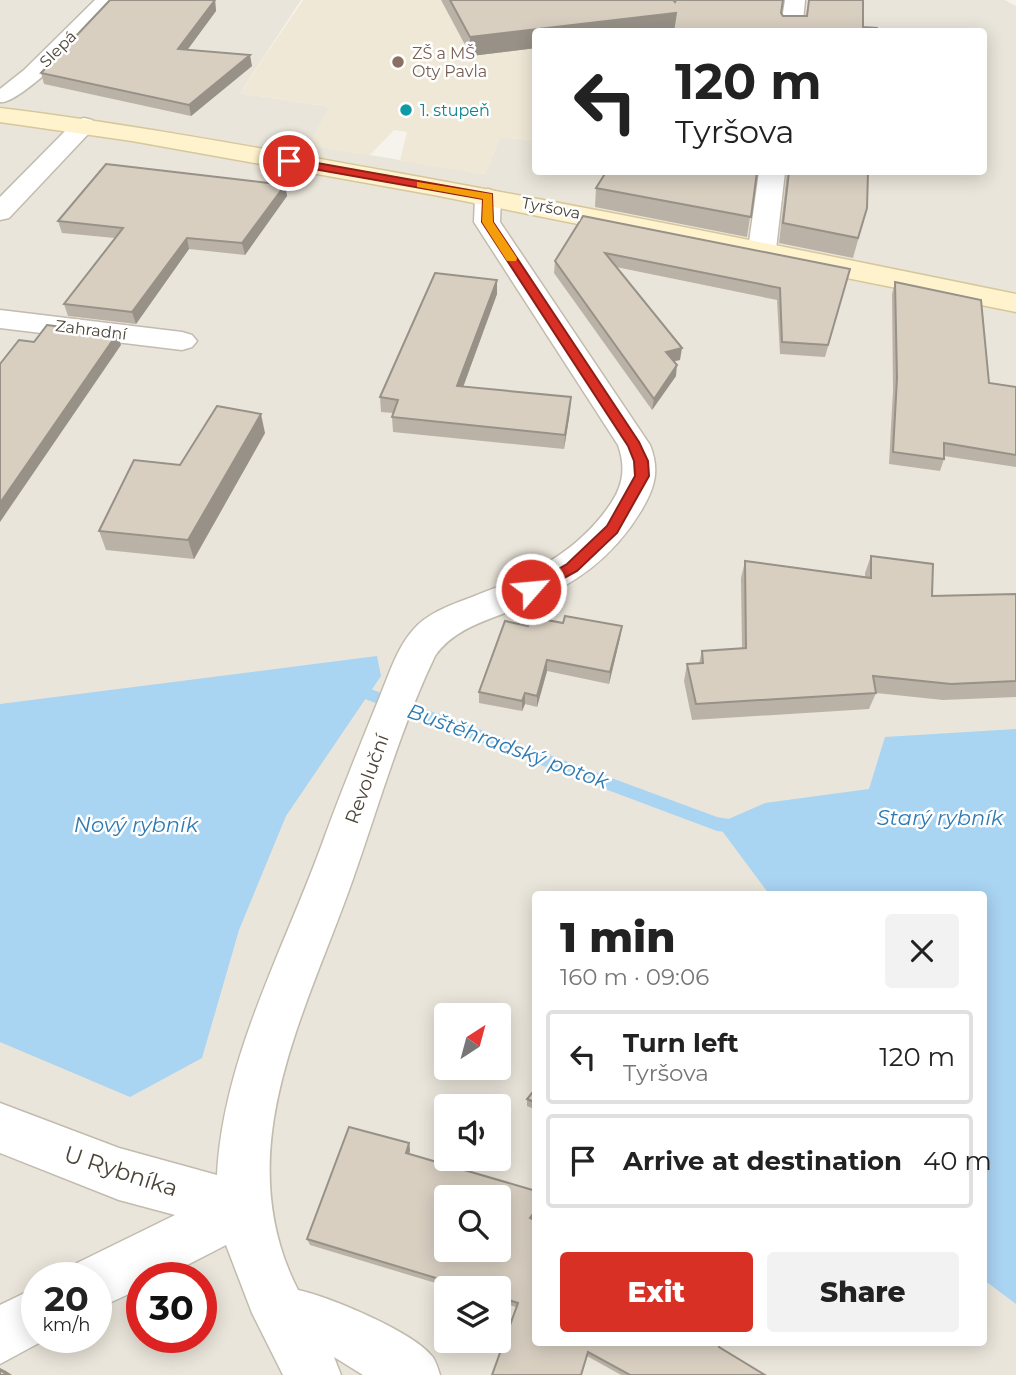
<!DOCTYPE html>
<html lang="en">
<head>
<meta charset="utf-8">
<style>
	:root { --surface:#fff; --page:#f2f2f2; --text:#222; --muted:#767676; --line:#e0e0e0; --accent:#d93025 }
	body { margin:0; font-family:Montserrat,sans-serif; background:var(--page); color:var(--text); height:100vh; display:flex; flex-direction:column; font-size:26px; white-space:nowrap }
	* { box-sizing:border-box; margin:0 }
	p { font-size:23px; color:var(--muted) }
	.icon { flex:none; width:38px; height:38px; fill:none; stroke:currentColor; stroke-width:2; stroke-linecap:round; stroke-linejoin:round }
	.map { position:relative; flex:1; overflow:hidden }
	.drawer { position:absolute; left:532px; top:891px; width:455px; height:455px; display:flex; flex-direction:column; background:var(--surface); border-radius:7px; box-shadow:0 4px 18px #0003 }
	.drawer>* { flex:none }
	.top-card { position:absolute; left:532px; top:28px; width:455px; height:147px; border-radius:7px; box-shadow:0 4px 18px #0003; background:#fff; color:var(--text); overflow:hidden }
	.needle { width:46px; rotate:36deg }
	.buttons { position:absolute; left:434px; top:1003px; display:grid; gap:14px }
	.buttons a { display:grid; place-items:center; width:77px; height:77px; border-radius:7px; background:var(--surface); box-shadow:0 4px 18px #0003; font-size:35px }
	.speed { position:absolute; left:21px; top:1262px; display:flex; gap:14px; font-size:35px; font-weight:700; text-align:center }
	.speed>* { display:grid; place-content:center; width:91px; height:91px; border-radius:50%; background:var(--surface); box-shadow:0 4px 18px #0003; line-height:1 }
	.speed small { font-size:18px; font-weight:400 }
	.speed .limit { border:10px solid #d22; background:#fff; color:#111 }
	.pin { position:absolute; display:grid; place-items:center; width:60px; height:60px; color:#fff; margin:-30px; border:4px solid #fff; border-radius:50%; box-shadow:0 2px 7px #0007 }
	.me { position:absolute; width:77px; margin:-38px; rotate:63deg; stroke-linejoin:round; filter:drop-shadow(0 0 5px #0008) }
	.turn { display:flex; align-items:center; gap:24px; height:147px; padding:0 28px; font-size:32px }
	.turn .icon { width:91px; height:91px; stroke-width:2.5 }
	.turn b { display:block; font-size:49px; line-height:60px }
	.round { display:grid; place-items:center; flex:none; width:74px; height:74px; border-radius:7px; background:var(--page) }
	.headline { display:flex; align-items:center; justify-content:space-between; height:119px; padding:0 28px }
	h1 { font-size:42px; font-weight:800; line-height:52px }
	.primary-button { display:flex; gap:14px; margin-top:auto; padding:14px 28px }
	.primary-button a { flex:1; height:80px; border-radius:7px; background:var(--accent); color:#fff; font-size:28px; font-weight:800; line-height:80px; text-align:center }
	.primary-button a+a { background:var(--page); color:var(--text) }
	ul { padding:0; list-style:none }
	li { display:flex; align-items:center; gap:21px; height:94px; margin:0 14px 10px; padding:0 14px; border:4px solid var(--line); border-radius:7px }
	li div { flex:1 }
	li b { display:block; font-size:26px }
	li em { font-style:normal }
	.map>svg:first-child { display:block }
	.residential { fill:#eae5da; fill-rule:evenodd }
	.education { fill:#efe8d6 }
	.water { fill:#a9d4f2 }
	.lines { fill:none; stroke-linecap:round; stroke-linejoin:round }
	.stream { fill:#a9d4f2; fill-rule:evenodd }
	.street-casing { stroke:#c2bbae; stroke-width:3 }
	.secondary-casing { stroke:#d6c79b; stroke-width:3 }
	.street { fill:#fff; fill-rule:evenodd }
	.secondary { fill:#fff3cd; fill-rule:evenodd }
	.wall { fill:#bab2a6 }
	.shaded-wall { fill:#979187 }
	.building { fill:#d8cfc1; stroke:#979187; stroke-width:2; fill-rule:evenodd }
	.route { fill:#d93025; stroke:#8d1f18; stroke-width:2 }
	.slow { fill:#f59e0b }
	.education-dot { fill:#8d6e63; stroke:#fff; stroke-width:2.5 }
	.culture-dot { fill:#0f9aa8; stroke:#fff; stroke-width:2.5 }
	.labels { text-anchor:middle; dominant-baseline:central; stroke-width:5; stroke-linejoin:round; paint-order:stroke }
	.far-street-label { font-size:16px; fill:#4b4439; stroke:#fff }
	.far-education-label { font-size:16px; fill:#785e54; stroke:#fff; text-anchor:start }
	.far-culture-label { font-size:16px; fill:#0d838f; stroke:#fff; text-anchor:start }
	.street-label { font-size:19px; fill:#4b4439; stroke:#fff }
	.water-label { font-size:21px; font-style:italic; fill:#2e7ab2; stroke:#fff }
	.near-street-label { font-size:23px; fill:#4b4439; stroke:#fff }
</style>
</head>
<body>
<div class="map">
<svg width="1016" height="1375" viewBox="0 0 1016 1375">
	<rect width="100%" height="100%" fill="#f6f3ec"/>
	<path class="residential" d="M0,0H301L240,93L330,107L309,145L485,174L500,137L533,140L535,135L536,172H984V32L675,31L681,0H1005L1016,6V1375H0ZM536,894H984V1342H536ZM446,1015H499V1068H446ZM446,1106H499V1158H446ZM446,1197H499V1250H446ZM37,1278H96V1337H37ZM142,1278H201V1337H142ZM446,1288H499V1340H446Z"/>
	<path class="education" d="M303,0H681L675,31L536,32L534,140L500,137L485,174L400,161L407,132L394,130L369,156L309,145L330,107L240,93Z"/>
	<g class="water">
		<path d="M377,656L381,676L286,816L239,930L202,1058L130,1097L0,1042V704Z"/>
		<path d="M1016,729V1304L984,1280V894H769L717,824L765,803L869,789L885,737Z"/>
	</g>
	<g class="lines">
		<path class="stream" d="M357,684L717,817L741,821L744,826L741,831L736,833L717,831L357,696L345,695L343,691L345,687Z"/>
		<defs>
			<g id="street">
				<path d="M95,0H117C104,19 20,106 0,102V89L24,70Z"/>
				<path d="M785,0H805L802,32H780Z"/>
				<path d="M84,118L92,120L96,125L92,130L9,218L0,220V197L76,120Z"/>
				<path d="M759,172H785L776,249L772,255H752L748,249Z"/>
				<path d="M488,189L497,192L501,197L500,222L650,445C660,470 655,488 641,511C613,558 573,586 523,606C492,619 455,627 435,656C401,727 379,805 353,879C306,1013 227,1151 298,1290C330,1297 411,1331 431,1355C436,1360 438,1369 440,1375H363L334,1357L341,1375H283L252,1313L226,1245L162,1278H142V1288L96,1309V1278H71L77,1263L175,1215L119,1200L0,1153V1103L119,1148L217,1175C223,1059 283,951 322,844C340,794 360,745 380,696C389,674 397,648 413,630C430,610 458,603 482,593C531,575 576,552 607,509C622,489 627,470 618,445L474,222L475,197L479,192Z"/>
				<path d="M0,310L182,332L192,335L197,341L192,347L182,350L0,328Z"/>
				<path d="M37,1287V1337H50L0,1364V1305Z"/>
			</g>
			<path id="secondary" d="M0,108C130,124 258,148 387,171C597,209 807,251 1016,294V312L434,195L132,141L0,122Z"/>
		</defs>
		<use href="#street" class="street-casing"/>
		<use href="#secondary" class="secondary-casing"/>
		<use href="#street" class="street"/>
		<use href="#secondary" class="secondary"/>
	</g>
	<g class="wall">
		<path d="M215,0L216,11L187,50L252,66L191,116L44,84L41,73Z"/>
		<path d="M441,0H673L675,2L781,13L783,16H806L809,0L863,27L670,32H536V48L471,56Z"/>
		<path d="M757,172L747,237L595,207L596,188Z"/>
		<path d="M787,172H868L867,208L853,258L779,243Z"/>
		<path d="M285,185L287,196L245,255L189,249L136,324L68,316L64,304L115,238L62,233L58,221Z"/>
		<path d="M583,216L850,269L825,357L780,354L777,300L616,267L680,360L674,361L676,376L652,410L554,273L555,261Z"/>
		<path d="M497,280V294L463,387L570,412L564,449L393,432L392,417L393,413L381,412L380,397Z"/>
		<path d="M895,282L989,383L1016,387V467L944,456V459L940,471L889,464L893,390L892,294Z"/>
		<path d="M265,433L194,559L106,550L99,531L180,465Z"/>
		<path d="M871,556L932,596L1016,594V697L943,700L876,693L869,709L692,720L684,681L687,664L699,663L702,651L742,648L741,578L745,561L865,577V573Z"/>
		<path d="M563,623L622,626L620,638L609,684L547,671L537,707L525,704L522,711L479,703V692L528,626Z"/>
		<path d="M536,1088V1110L527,1106V1099Z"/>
		<path d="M409,1143L410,1150L409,1154L536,1191V1215L533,1219L719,1347L765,1375H621L587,1356L516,1307L499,1302V1288H452L310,1245L307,1239Z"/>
	</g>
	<g class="shaded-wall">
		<path d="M215,0L216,11L180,60L178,49Z"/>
		<path d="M676,13L674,31L536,32V48L471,56L470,37Z"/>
		<path d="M250,55L252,66L191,116L189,105Z"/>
		<path d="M285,185L287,196L245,255L242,243Z"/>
		<path d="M187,238L189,249L136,324L132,312Z"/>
		<path d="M497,280V294L458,401L457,386Z"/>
		<path d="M117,334L121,345L0,522V503Z"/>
		<path d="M682,348L680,360L665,363L666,352Z"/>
		<path d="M677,365L676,376L652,410L654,399Z"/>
		<path d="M571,397L570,412L564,449L565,435Z"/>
		<path d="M261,414L265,433L194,559L188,540Z"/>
		<path d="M622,626L620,638L609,684L610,672Z"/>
		<path d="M547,660V671L537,707V696Z"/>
		<path d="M525,693V704L522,711V701Z"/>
		<path d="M409,1143L410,1150L408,1160L406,1153Z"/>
		<path d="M536,1210V1215L530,1224V1218Z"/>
		<path d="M0,1368L6,1371L12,1375H8L0,1370Z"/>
	</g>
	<g class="building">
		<path d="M110,0H215L178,49L250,55L189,105L41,73Z"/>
		<path d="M450,0H673L675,2L676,0H783L781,13L783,16H807L809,0H863V27L877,28V32H673L676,13L470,37Z"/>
		<path d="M106,164L285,185L242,243L187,238L132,312L64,304L123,228L58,221Z"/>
		<path d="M606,172H757L751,217L596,188Z"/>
		<path d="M789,172H868L867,208L858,238L783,223Z"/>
		<path d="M583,216L850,269L828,345L782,342L780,288L605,253L682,348L666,352L677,365L654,399L555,261Z"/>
		<path d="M435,273L497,280L457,386L571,397L565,435L392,417L398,400L380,397Z"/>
		<path d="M895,282L981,300L989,383L1016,387V455L944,443V459L893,452L897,378Z"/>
		<path d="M47,325L117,334L0,503V364L19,340L34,342Z"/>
		<path d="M217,406L261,414L188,540L99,531L134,460L180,465Z"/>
		<path d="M871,556L933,564L932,596L1016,594V681L951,684L873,676L876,693L696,704L687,664L703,663L702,651L746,648L745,561L871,578Z"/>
		<path d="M565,616L622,626L610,672L547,660L537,696L525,693L522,701L479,692L505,621L528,626L531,617L563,623Z"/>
		<path d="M536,1088V1103L527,1099Z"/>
		<path d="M349,1127L409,1143L406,1153L536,1191V1210L530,1218L536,1221V1342H720L719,1347L765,1375H630L588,1352L581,1375H492L518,1303L499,1297V1288H469L307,1239ZM446,1197H499V1250H446Z"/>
		<path d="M0,1370L8,1375H0Z"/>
	</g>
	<path class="route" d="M289,158L492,194L493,222L639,442L648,461L649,476L617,533L577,571L537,593L531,595L524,589L567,564L607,526L635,476L634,461L628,446L482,222L483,199L285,164V159Z"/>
	<path class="slow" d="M417,182L492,194L493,222L517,258L516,261H507L482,222L483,199L417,187Z"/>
	<circle class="education-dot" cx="398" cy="62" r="7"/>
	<circle class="culture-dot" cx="406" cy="110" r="7"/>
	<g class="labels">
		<g class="far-street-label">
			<text transform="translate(58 49) rotate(-45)">Slepá</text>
			<text transform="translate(551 208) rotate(11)">Tyršova</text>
			<text transform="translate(91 330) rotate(7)">Zahradní</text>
		</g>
		<g class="far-education-label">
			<text x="412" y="53">ZŠ a MŠ<tspan x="412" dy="18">Oty Pavla</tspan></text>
		</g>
		<g class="far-culture-label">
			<text x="420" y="110">1. stupeň</text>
		</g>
		<g class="street-label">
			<text transform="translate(367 779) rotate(-70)">Revoluční</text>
		</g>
		<g class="water-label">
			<text transform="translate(508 746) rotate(20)">Buštěhradský potok</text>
			<text x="940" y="817">Starý rybník</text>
			<text x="136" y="824">Nový rybník</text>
		</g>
		<g class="near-street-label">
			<text transform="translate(121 1171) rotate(18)">U Rybníka</text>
		</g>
	</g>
</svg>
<div class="buttons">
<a><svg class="needle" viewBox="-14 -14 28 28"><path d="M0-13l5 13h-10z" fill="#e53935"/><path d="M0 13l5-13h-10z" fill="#767676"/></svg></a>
<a><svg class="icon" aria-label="sound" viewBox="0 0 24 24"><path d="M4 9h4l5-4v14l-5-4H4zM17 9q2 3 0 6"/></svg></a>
<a><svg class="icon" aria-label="search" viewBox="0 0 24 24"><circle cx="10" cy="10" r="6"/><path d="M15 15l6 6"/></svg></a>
<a><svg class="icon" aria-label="layers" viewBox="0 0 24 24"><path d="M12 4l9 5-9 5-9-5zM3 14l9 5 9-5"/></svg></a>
</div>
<div class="speed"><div>20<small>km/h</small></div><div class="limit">30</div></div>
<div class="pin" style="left:289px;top:161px;background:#d93025"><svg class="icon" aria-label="arrive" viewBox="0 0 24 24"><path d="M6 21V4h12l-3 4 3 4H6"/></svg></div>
<svg class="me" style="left:531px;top:589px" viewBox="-20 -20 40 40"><circle r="17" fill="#d93025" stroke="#fff" stroke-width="3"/><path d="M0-11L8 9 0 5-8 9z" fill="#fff"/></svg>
<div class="top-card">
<div class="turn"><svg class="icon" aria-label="left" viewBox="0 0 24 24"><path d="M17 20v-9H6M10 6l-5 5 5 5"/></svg><div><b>120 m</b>Tyršova</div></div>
</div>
<section class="drawer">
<div class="headline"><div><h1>1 min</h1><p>160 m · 09:06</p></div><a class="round"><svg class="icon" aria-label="close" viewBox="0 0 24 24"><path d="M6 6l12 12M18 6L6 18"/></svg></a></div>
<ul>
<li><svg class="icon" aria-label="left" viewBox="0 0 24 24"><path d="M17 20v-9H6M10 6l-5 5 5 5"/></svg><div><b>Turn left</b><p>Tyršova</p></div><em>120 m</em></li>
<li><svg class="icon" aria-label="arrive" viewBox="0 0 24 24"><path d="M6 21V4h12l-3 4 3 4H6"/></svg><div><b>Arrive at destination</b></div><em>40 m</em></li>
</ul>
<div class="primary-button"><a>Exit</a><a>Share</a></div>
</section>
</div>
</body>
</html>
